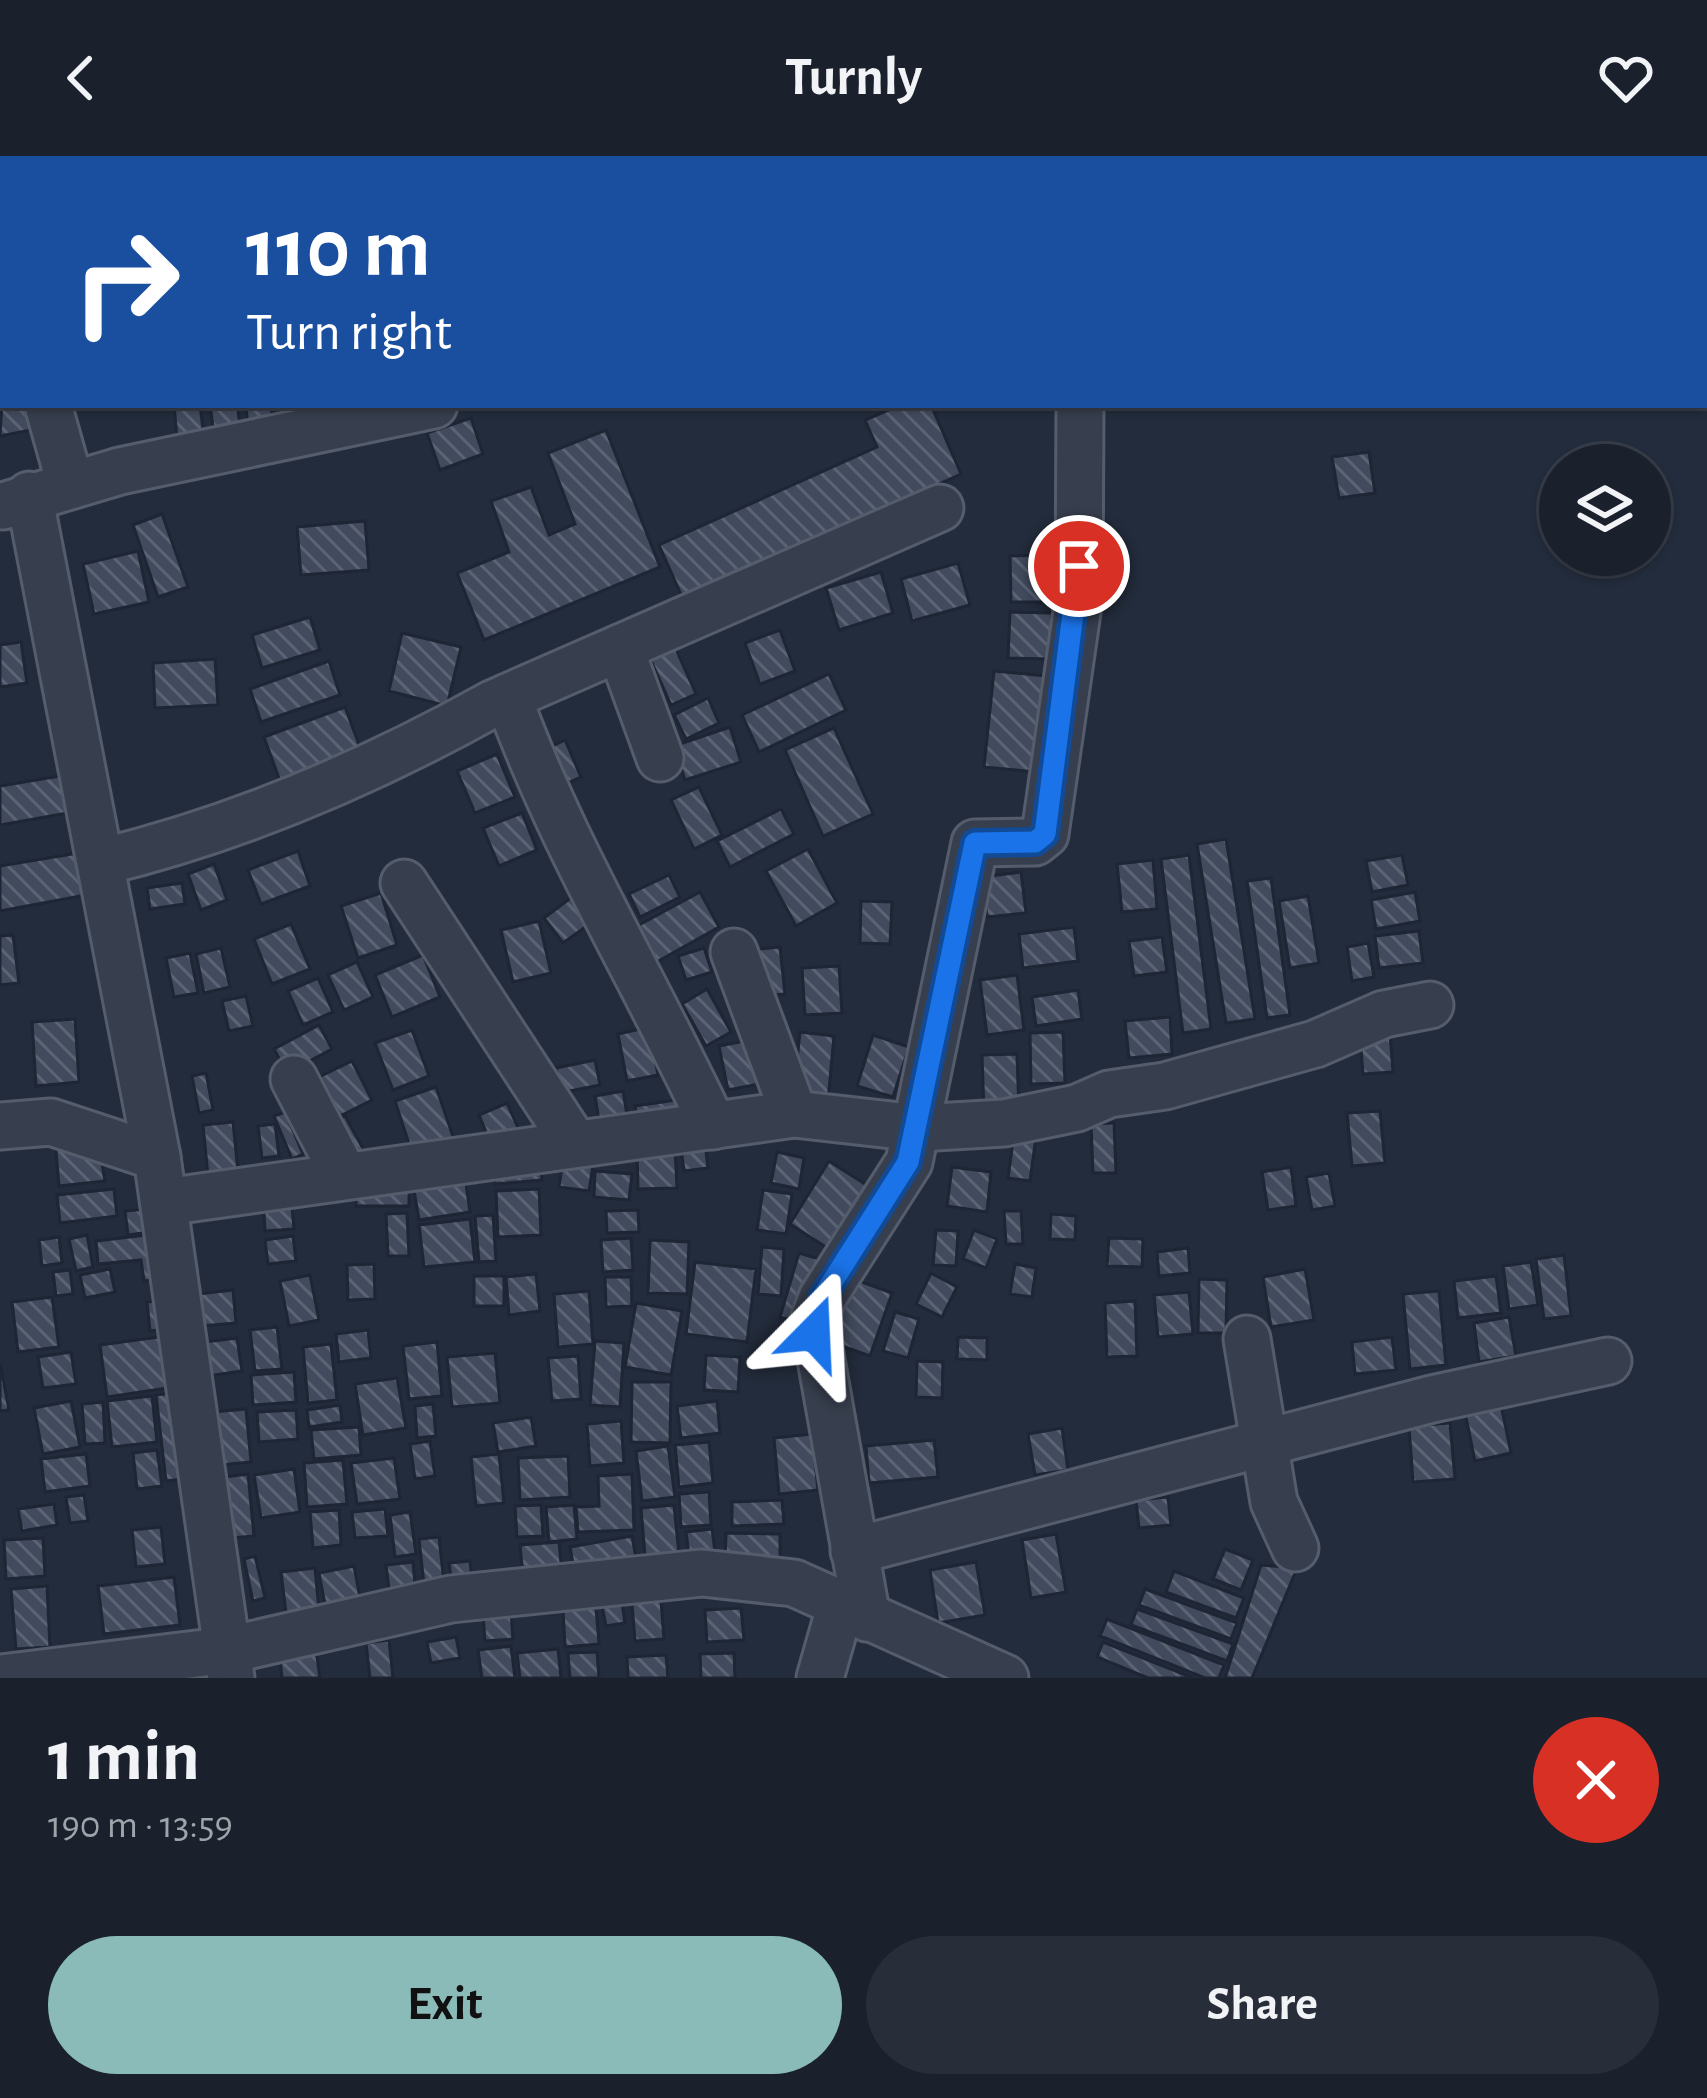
<!DOCTYPE html>
<html lang="en">
<head>
<meta charset="utf-8">
<style>
	:root { --surface:#1a212d; --page:#272e39; --text:#f1f3f6; --muted:#9fa3aa; --line:#383e49; --accent:#8bbbb9 }
	body { margin:0; font-family:"Alegreya Sans",sans-serif; background:var(--page); color:var(--text); height:100vh; display:flex; flex-direction:column; font-size:45px; white-space:nowrap }
	* { box-sizing:border-box; margin:0 }
	p { font-size:39px; color:var(--muted) }
	.icon { flex:none; width:66px; height:66px; fill:none; stroke:currentColor; stroke-width:2; stroke-linecap:round; stroke-linejoin:round }
	.map { position:relative; height:1522px; overflow:hidden }
	.details { display:flex; flex-direction:column; background:var(--surface); flex:1 }
	.details>* { flex:none }
	.banner { position:absolute; left:0px; top:0px; width:1707px; height:252px; box-shadow:0 3px 9px #0004,0 0 0 3px var(--line); background:#1a4fa0; color:#fff; overflow:hidden }
	.buttons { position:absolute; left:1539px; top:288px; display:grid; gap:24px }
	.buttons a { display:grid; place-items:center; width:132px; height:132px; border-radius:50%; background:var(--surface); box-shadow:0 3px 9px #0004,0 0 0 3px var(--line); font-size:60px }
	.pin { position:absolute; display:grid; place-items:center; width:102px; height:102px; color:#fff; margin:-51px; border:6px solid #fff; border-radius:50%; box-shadow:0 3px 12px #0007 }
	.me { position:absolute; width:132px; margin:-66px; rotate:21deg; stroke-linejoin:round; filter:drop-shadow(0 0 9px #0008) }
	.turn { display:flex; align-items:center; gap:42px; height:252px; padding:0 48px; font-size:54px }
	.turn .icon { width:156px; height:156px; stroke-width:2.5 }
	.turn b { display:block; font-size:84px; line-height:102px }
	.round { display:grid; place-items:center; flex:none; width:126px; height:126px; border-radius:63px; background:var(--page) }
	.summary { display:flex; align-items:center; justify-content:space-between; height:204px; padding:0 48px }
	h1 { font-size:72px; font-weight:600; line-height:90px }
	.button { display:flex; gap:24px; margin-top:auto; padding:24px 48px }
	.button a { flex:1; height:138px; border-radius:72px; background:var(--accent); color:#111; font-size:48px; font-weight:600; line-height:138px; text-align:center }
	.button a+a { background:var(--page); color:var(--text) }
	header { display:flex; justify-content:space-between; align-items:center; height:156px; padding:0 48px; background:var(--surface); font-size:54px; font-weight:600 }
	.map>svg:first-child { display:block }
	.building { fill:url(#building-back-hatch); stroke:#1e2534; stroke-width:3 }
	.lines { fill:none; stroke-linecap:round; stroke-linejoin:round }
	.minor-casing { stroke:#555c6b; stroke-width:51 }
	.minor { stroke:#373e4d; stroke-width:45 }
	.route-casing { stroke:#114b97; stroke-width:30 }
	.route { stroke:#1a73e8; stroke-width:21 }
</style>
</head>
<body>
<header><svg class="icon" aria-label="back" viewBox="0 0 24 24"><path d="M15 5l-7 7 7 7"/></svg>Turnly<svg class="icon" aria-label="heart" viewBox="0 0 24 24"><path d="M12 20l-8-8c-3-5 5-10 8-4 3-6 11-1 8 4z"/></svg></header>
<div class="map">
<svg width="1707" height="1522" viewBox="0 0 1707 1522">
	<defs>
		<pattern id="building-back-hatch" width="6" height="6" patternUnits="userSpaceOnUse" patternTransform="scale(3)"><rect width="6" height="6" fill="#424b5e"/><path d="M-1 5l2 2M0 0l6 6M5-1l2 2" fill="none" stroke="#5b6374"/></pattern>
	</defs>
	<rect width="100%" height="100%" fill="#232c3c"/>
	<g class="building">
		<path d="M3,229V249H31L36,273L0,280Z"/>
		<path d="M174,249H200L204,281L177,283Z"/>
		<path d="M210,249H237L241,274L214,278Z"/>
		<path d="M246,249H271L273,271L248,273Z"/>
		<path d="M900,249H931L961,318L683,443L659,389L877,291L865,264Z"/>
		<path d="M471,262L483,298L440,314L427,277Z"/>
		<path d="M606,274L660,411L484,484L457,417L509,396L491,345L531,331L549,379L575,368L548,297Z"/>
		<path d="M1369,296L1375,337L1339,342L1332,301Z"/>
		<path d="M162,358L188,431L158,441L133,369Z"/>
		<path d="M365,365L369,414L301,419L297,371Z"/>
		<path d="M138,395L149,446L94,458L83,408Z"/>
		<path d="M1050,399L1051,446H1011L1010,400Z"/>
		<path d="M958,407L970,449L912,465L901,423Z"/>
		<path d="M881,416L893,457L839,474L826,432Z"/>
		<path d="M1010,456L1052,457L1051,503L1008,502Z"/>
		<path d="M310,461L320,494L262,512L252,479Z"/>
		<path d="M780,474L795,515L760,528L745,487Z"/>
		<path d="M402,477L461,491L447,550L389,535Z"/>
		<path d="M21,486L27,527L0,531V489Z"/>
		<path d="M674,489L696,538L671,549L649,500Z"/>
		<path d="M215,503L218,549L155,552L153,507Z"/>
		<path d="M329,505L340,539L261,566L250,533Z"/>
		<path d="M994,515L1046,520L1036,616L984,611Z"/>
		<path d="M829,518L846,554L759,596L742,559Z"/>
		<path d="M708,542L719,567L686,583L674,559Z"/>
		<path d="M345,551L361,594L280,625L264,581Z"/>
		<path d="M730,571L741,606L685,624L674,590Z"/>
		<path d="M834,572L873,658L823,680L785,594Z"/>
		<path d="M565,584L581,621L556,632L540,596Z"/>
		<path d="M497,598L515,641L475,657L457,615Z"/>
		<path d="M72,618L79,655L0,669V630Z"/>
		<path d="M699,631L722,679L694,693L671,644Z"/>
		<path d="M781,653L794,678L730,711L717,685Z"/>
		<path d="M522,657L537,694L499,710L483,672Z"/>
		<path d="M1226,683L1255,863L1226,867L1197,688Z"/>
		<path d="M808,693L837,747L796,770L766,715Z"/>
		<path d="M298,695L310,730L261,748L248,714Z"/>
		<path d="M78,697L86,739L0,755V710Z"/>
		<path d="M1189,699L1211,873L1183,877L1161,703Z"/>
		<path d="M1402,699L1408,729L1372,736L1366,705Z"/>
		<path d="M1153,704L1157,753L1122,756L1117,708Z"/>
		<path d="M214,708L227,744L201,754L188,718Z"/>
		<path d="M1021,716L1026,757L987,761L982,721Z"/>
		<path d="M669,719L680,741L640,761L629,738Z"/>
		<path d="M1271,722L1290,859L1267,862L1247,725Z"/>
		<path d="M182,727L185,748L150,753L147,732Z"/>
		<path d="M700,736L719,771L646,812L626,776Z"/>
		<path d="M1415,736L1420,765L1376,773L1371,744Z"/>
		<path d="M381,737L397,789L358,802L341,750Z"/>
		<path d="M1308,740L1319,807L1290,812L1279,745Z"/>
		<path d="M572,741L591,767L563,787L544,762Z"/>
		<path d="M861,745L892,746L890,788L860,787Z"/>
		<path d="M539,765L551,817L513,826L501,774Z"/>
		<path d="M291,768L310,813L272,828L254,783Z"/>
		<path d="M1074,771L1078,805L1023,812L1019,778Z"/>
		<path d="M1419,775L1423,807L1379,812L1375,780Z"/>
		<path d="M13,779L19,827L0,829V780Z"/>
		<path d="M1162,781L1167,816L1134,820L1129,785Z"/>
		<path d="M1368,787L1374,821L1352,825L1347,791Z"/>
		<path d="M780,791L785,838L753,841L749,794Z"/>
		<path d="M221,792L230,831L204,837L196,798Z"/>
		<path d="M704,792L712,816L686,824L678,800Z"/>
		<path d="M190,797L198,837L174,841L166,802Z"/>
		<path d="M423,799L440,841L392,861L375,819Z"/>
		<path d="M357,806L373,841L344,854L328,819Z"/>
		<path d="M839,810L842,857L805,859L802,812Z"/>
		<path d="M1017,819L1024,874L987,879L980,824Z"/>
		<path d="M318,822L333,856L303,869L288,835Z"/>
		<path d="M707,833L731,876L706,890L682,848Z"/>
		<path d="M1078,834L1082,863L1036,870L1032,841Z"/>
		<path d="M246,840L253,870L229,875L222,845Z"/>
		<path d="M1170,861L1172,898L1129,902L1125,865Z"/>
		<path d="M75,863L79,926L36,930L32,866Z"/>
		<path d="M319,869L332,893L287,917L274,893Z"/>
		<path d="M649,871L658,919L627,925L618,878Z"/>
		<path d="M412,874L429,920L393,934L375,887Z"/>
		<path d="M800,876L834,880L828,945L793,941Z"/>
		<path d="M1063,876L1065,927L1031,928L1030,877Z"/>
		<path d="M1390,878L1393,916L1363,918L1360,880Z"/>
		<path d="M873,879L909,891L893,941L857,930Z"/>
		<path d="M760,882L769,926L728,934L719,890Z"/>
		<path d="M1017,898L1019,956L984,958L982,899Z"/>
		<path d="M595,904L600,929L560,937L556,912Z"/>
		<path d="M352,905L372,944L336,962L317,922Z"/>
		<path d="M206,917L213,954L199,957L192,920Z"/>
		<path d="M436,931L458,995L416,1009L395,945Z"/>
		<path d="M623,935L628,965L600,970L595,940Z"/>
		<path d="M697,941L639,978L635,950Z"/>
		<path d="M507,947L523,983L494,995L479,959Z"/>
		<path d="M1380,955L1385,1007L1352,1010L1347,957Z"/>
		<path d="M285,956L303,998L292,1003L274,960Z"/>
		<path d="M345,960L366,998L345,1010L324,971Z"/>
		<path d="M233,966L238,1016L208,1020L203,969Z"/>
		<path d="M1114,967L1116,1017H1093L1091,968Z"/>
		<path d="M275,968L279,1000L262,1002L258,970Z"/>
		<path d="M1014,978L1036,981L1030,1025L1008,1022Z"/>
		<path d="M55,984L98,985L105,1025L59,1030Z"/>
		<path d="M705,988L708,1012L684,1015L681,992Z"/>
		<path d="M675,992L677,1032L638,1033L637,993Z"/>
		<path d="M777,996L804,1002L799,1033L771,1027Z"/>
		<path d="M540,1004L542,1024L495,1028L493,1009Z"/>
		<path d="M563,1004L593,1009L589,1035L559,1031Z"/>
		<path d="M829,1005L868,1030L829,1093L790,1068Z"/>
		<path d="M952,1011L991,1016L987,1056L947,1050Z"/>
		<path d="M1291,1011L1296,1050L1268,1054L1262,1016Z"/>
		<path d="M464,1014L470,1056L419,1064L412,1022Z"/>
		<path d="M595,1015L632,1018L629,1044L594,1041Z"/>
		<path d="M1329,1017L1335,1050L1312,1054L1306,1021Z"/>
		<rect x="356" y="1021" width="53" height="29"/>
		<path d="M114,1033L117,1060L60,1067L57,1039Z"/>
		<path d="M539,1033L541,1079L498,1081L496,1035Z"/>
		<path d="M763,1034L792,1038L786,1078L757,1074Z"/>
		<path d="M291,1038L294,1073L265,1075L263,1041Z"/>
		<path d="M148,1053L150,1076L128,1079L125,1055Z"/>
		<path d="M638,1054L639,1076L607,1077L606,1055Z"/>
		<path d="M1004,1055H1021L1023,1088H1006Z"/>
		<path d="M407,1057L409,1100H388L386,1058Z"/>
		<path d="M1051,1058L1076,1060L1075,1084L1050,1083Z"/>
		<path d="M493,1059L496,1105L479,1106L475,1060Z"/>
		<path d="M470,1063L475,1106L424,1111L419,1069Z"/>
		<path d="M936,1074L958,1075L956,1110L933,1109Z"/>
		<path d="M974,1074L997,1083L986,1112L963,1103Z"/>
		<path d="M155,1078L165,1123L144,1125L141,1104L98,1108L96,1085Z"/>
		<path d="M87,1079L93,1111L76,1115L69,1083Z"/>
		<path d="M293,1080L296,1105L268,1108L265,1084Z"/>
		<path d="M59,1081L62,1107L42,1110L39,1084Z"/>
		<path d="M631,1082L633,1114L603,1116L601,1084Z"/>
		<path d="M1109,1082L1143,1083L1142,1111L1107,1110Z"/>
		<path d="M650,1084L689,1086L687,1138L648,1137Z"/>
		<path d="M762,1091L784,1093L781,1140L758,1138Z"/>
		<path d="M1188,1092L1190,1117L1159,1120L1157,1096Z"/>
		<path d="M799,1097L819,1103L800,1167L780,1161Z"/>
		<path d="M1564,1099L1571,1160L1544,1163L1536,1103Z"/>
		<path d="M695,1106L756,1113L747,1186L686,1178Z"/>
		<path d="M1531,1106L1538,1149L1509,1153L1503,1110Z"/>
		<path d="M374,1108L375,1143L348,1144L347,1109Z"/>
		<path d="M1015,1108L1036,1112L1032,1141L1010,1138Z"/>
		<path d="M110,1113L115,1136L85,1142L80,1119Z"/>
		<path d="M1305,1113L1314,1164L1271,1171L1263,1121Z"/>
		<path d="M70,1114L73,1138L56,1140L53,1116Z"/>
		<path d="M931,1117L957,1131L942,1161L916,1148Z"/>
		<path d="M536,1118L540,1155L509,1159L506,1121Z"/>
		<path d="M310,1119L319,1164L289,1170L280,1125Z"/>
		<rect x="474" y="1120" width="30" height="30"/>
		<path d="M1496,1120L1501,1157L1458,1162L1454,1125Z"/>
		<path d="M605,1121H631L632,1150L606,1151Z"/>
		<path d="M854,1123L892,1137L870,1200L831,1186Z"/>
		<path d="M1199,1123L1227,1124L1226,1177H1198Z"/>
		<path d="M233,1134L236,1167L201,1170L198,1138Z"/>
		<path d="M589,1135L593,1188L558,1191L554,1138Z"/>
		<path d="M1439,1135L1446,1209L1410,1213L1403,1138Z"/>
		<path d="M1189,1136L1193,1178L1158,1181L1154,1139Z"/>
		<path d="M52,1141L59,1191L18,1196L12,1146Z"/>
		<path d="M173,1143L176,1172L150,1175L147,1146Z"/>
		<path d="M1135,1145L1137,1200L1107,1201L1105,1147Z"/>
		<path d="M636,1147L682,1155L671,1219L625,1211Z"/>
		<path d="M895,1156L919,1163L908,1202L883,1195Z"/>
		<path d="M1509,1161L1516,1200L1479,1206L1474,1167Z"/>
		<path d="M277,1171L282,1213L255,1215L250,1174Z"/>
		<path d="M368,1174L371,1202L339,1206L336,1178Z"/>
		<path d="M174,1179L181,1230L107,1241L100,1189Z"/>
		<path d="M958,1181L987,1182V1204L957,1203Z"/>
		<path d="M1392,1181L1396,1214L1355,1218L1352,1186Z"/>
		<path d="M237,1182L242,1215L208,1220L205,1186Z"/>
		<path d="M595,1185L624,1187L620,1251L590,1249Z"/>
		<path d="M437,1186L442,1240L409,1243L403,1190Z"/>
		<path d="M331,1188L337,1244L308,1247L303,1191Z"/>
		<path d="M71,1196L76,1228L43,1232L38,1201Z"/>
		<path d="M495,1197L500,1247L452,1251L447,1201Z"/>
		<path d="M706,1199L740,1201L738,1236L704,1234Z"/>
		<path d="M578,1200L581,1243L552,1245L548,1202Z"/>
		<path d="M917,1205L943,1206L942,1242L916,1241Z"/>
		<path d="M0,1207L9,1254L0,1255Z"/>
		<path d="M294,1216L296,1246L253,1249L251,1219Z"/>
		<path d="M397,1222L406,1272L363,1279L355,1228Z"/>
		<path d="M632,1226H671L670,1287L631,1286Z"/>
		<path d="M1497,1230L1511,1297L1475,1305L1461,1237Z"/>
		<path d="M180,1236L189,1322L166,1325L156,1239Z"/>
		<path d="M152,1240L157,1286L112,1291L107,1245Z"/>
		<path d="M71,1245L80,1291L43,1298L34,1252Z"/>
		<path d="M717,1245L720,1277L681,1282L677,1250Z"/>
		<path d="M103,1246L105,1287L85,1288L82,1248Z"/>
		<path d="M433,1248L436,1280L417,1282L415,1250Z"/>
		<path d="M340,1249L342,1266L309,1271L307,1254Z"/>
		<path d="M246,1253L251,1306L219,1309L213,1256Z"/>
		<path d="M296,1254L298,1283L259,1286L257,1256Z"/>
		<path d="M531,1261L536,1290L498,1296L493,1267Z"/>
		<path d="M621,1265L624,1307L590,1310L587,1268Z"/>
		<path d="M1450,1267L1455,1323L1413,1326L1409,1270Z"/>
		<path d="M359,1271L361,1299L314,1303L311,1274Z"/>
		<path d="M1062,1272L1068,1314L1035,1319L1028,1278Z"/>
		<path d="M812,1278L818,1334L779,1338L774,1282Z"/>
		<path d="M934,1284L938,1321L869,1327L866,1290Z"/>
		<path d="M430,1285L435,1320L415,1323L410,1288Z"/>
		<path d="M709,1286L713,1327L679,1331L675,1289Z"/>
		<path d="M668,1290L675,1341L642,1345L636,1295Z"/>
		<path d="M157,1294L162,1330L137,1333L133,1297Z"/>
		<path d="M86,1298L90,1330L45,1336L41,1303Z"/>
		<path d="M499,1298L504,1347L476,1350L471,1301Z"/>
		<path d="M568,1300L570,1341L520,1344L518,1302Z"/>
		<path d="M394,1302L400,1343L357,1348L351,1307Z"/>
		<path d="M343,1304L347,1348L307,1351L304,1307Z"/>
		<path d="M294,1313L300,1356L261,1362L254,1319Z"/>
		<path d="M248,1318L254,1380L231,1382L225,1321Z"/>
		<path d="M632,1318L634,1374L578,1376L576,1351L599,1350L598,1320Z"/>
		<path d="M709,1336L711,1369L681,1371L679,1338Z"/>
		<path d="M84,1339L88,1365L70,1367L66,1341Z"/>
		<path d="M1168,1341L1171,1369L1139,1372L1136,1344Z"/>
		<path d="M782,1344L784,1368L732,1370V1346Z"/>
		<path d="M54,1348L57,1369L22,1375L18,1353Z"/>
		<path d="M541,1349L543,1380L517,1381L515,1350Z"/>
		<path d="M574,1349L577,1383L549,1386L546,1351Z"/>
		<path d="M674,1349L680,1408L646,1411L641,1352Z"/>
		<path d="M385,1353L388,1380L355,1382L352,1356Z"/>
		<path d="M339,1354L341,1389L313,1392L310,1356Z"/>
		<path d="M410,1356L416,1398L395,1401L390,1359Z"/>
		<path d="M161,1371L165,1408L136,1411L132,1374Z"/>
		<path d="M712,1373L716,1403L690,1406L686,1376Z"/>
		<path d="M726,1377L780,1378V1407L725,1406Z"/>
		<path d="M1056,1378L1066,1436L1031,1442L1022,1384Z"/>
		<path d="M632,1380L637,1408L575,1419L570,1391Z"/>
		<path d="M439,1381L445,1436L425,1438L419,1383Z"/>
		<path d="M43,1382L45,1420L6,1423L4,1384Z"/>
		<path d="M559,1386L563,1427L524,1431L520,1389Z"/>
		<path d="M1225,1393L1253,1404L1241,1434L1213,1423Z"/>
		<path d="M255,1400L265,1442L253,1445L244,1403Z"/>
		<path d="M470,1405L473,1435L453,1437L449,1407Z"/>
		<path d="M413,1406L416,1439L390,1442L386,1409Z"/>
		<path d="M976,1406L985,1459L938,1467L930,1414Z"/>
		<path d="M1261,1409L1297,1412L1252,1522H1225Z"/>
		<path d="M354,1410L361,1447L326,1454L319,1417Z"/>
		<path d="M315,1412L319,1454L286,1457L281,1416Z"/>
		<path d="M1174,1415L1244,1442L1236,1462L1166,1436Z"/>
		<path d="M174,1421L180,1469L104,1478L98,1430Z"/>
		<path d="M47,1430L50,1491L16,1493L11,1433Z"/>
		<path d="M1145,1433L1237,1467L1231,1483L1139,1449Z"/>
		<path d="M661,1445L664,1483L635,1485L632,1447Z"/>
		<path d="M622,1447L625,1467L606,1470L602,1450Z"/>
		<path d="M596,1452L599,1488L565,1491L563,1454Z"/>
		<path d="M741,1452L744,1484L707,1486L705,1454Z"/>
		<path d="M1137,1453L1233,1488L1227,1505L1131,1469Z"/>
		<path d="M511,1456L513,1483L485,1485L483,1458Z"/>
		<path d="M1107,1463L1224,1509L1219,1522H1205L1100,1480Z"/>
		<path d="M456,1481L460,1502L431,1507L427,1486Z"/>
		<path d="M389,1484L393,1522H370L366,1487Z"/>
		<path d="M1103,1486L1193,1522H1148L1097,1501Z"/>
		<path d="M315,1487L320,1522H282L279,1492Z"/>
		<path d="M511,1490L515,1522H482L478,1494Z"/>
		<path d="M558,1493L561,1522H520L517,1497Z"/>
		<path d="M597,1496L599,1522H570L568,1497Z"/>
		<path d="M734,1497L735,1522H701L700,1498Z"/>
		<path d="M666,1499L668,1522H628L627,1501Z"/>
	</g>
	<g class="lines">
		<defs>
			<g id="minor">
				<path d="M1054,3L1055,0"/>
				<path d="M1152,3L1154,0"/>
				<path d="M1391,3L1407,0"/>
				<path d="M0,39L3,51"/>
				<path d="M48,249L70,327"/>
				<path d="M29,339L157,1001L231,1522"/>
				<path d="M3,350L120,315L434,249"/>
				<path d="M620,492L660,602"/>
				<path d="M508,541C562,691 646,826 713,970"/>
				<path d="M101,706C241,672 369,617 494,547L940,352"/>
				<path d="M404,727L575,988"/>
				<path d="M294,923L344,1019"/>
				<path d="M794,958L918,972L1004,967L1077,952L1109,938L1165,930L1315,888L1384,858L1430,849"/>
				<path d="M0,970L51,966L157,1001"/>
				<path d="M165,1046L794,958L734,796"/>
				<path d="M1247,1183L1274,1346L1295,1392"/>
				<path d="M854,1395L1432,1243L1608,1205"/>
				<path d="M867,1462L814,1164L822,1142L909,1006L975,687L1035,686L1045,678L1079,442L1080,249"/>
				<path d="M2,1522L229,1494L451,1443L702,1417L794,1427L1005,1522"/>
				<path d="M820,1522L840,1452"/>
			</g>
		</defs>
		<use href="#minor" class="minor-casing"/>
		<use href="#minor" class="minor"/>
	</g>
	<g class="lines">
		<defs>
			<path id="route" d="M814,1177L822,1142L908,1006L975,687L1035,686L1045,678L1079,410"/>
		</defs>
		<use href="#route" class="route-casing"/>
		<use href="#route" class="route"/>
	</g>
</svg>
<div class="buttons">
<a><svg class="icon" aria-label="layers" viewBox="0 0 24 24"><path d="M12 4l9 5-9 5-9-5zM3 14l9 5 9-5"/></svg></a>
</div>
<div class="pin" style="left:1079px;top:410px;background:#d93025"><svg class="icon" aria-label="arrive" viewBox="0 0 24 24"><path d="M6 21V4h12l-3 4 3 4H6"/></svg></div>
<svg class="me" style="left:814px;top:1177px" viewBox="-20 -20 40 40"><path d="M0-17L14 15 0 8-14 15z" fill="#1a73e8" stroke="#fff" stroke-width="4"/></svg>
<div class="banner">
<div class="turn"><svg class="icon" aria-label="right" viewBox="0 0 24 24"><path d="M7 20v-9h11M14 6l5 5-5 5"/></svg><div><b>110 m</b>Turn right</div></div>
</div>
</div>
<section class="details">
<div class="summary"><div><h1>1 min</h1><p>190 m · 13:59</p></div><a class="round" style="background:#d93025;color:#fff"><svg class="icon" aria-label="close" viewBox="0 0 24 24"><path d="M6 6l12 12M18 6L6 18"/></svg></a></div>
<div class="button"><a>Exit</a><a>Share</a></div>
</section>
</body>
</html>
